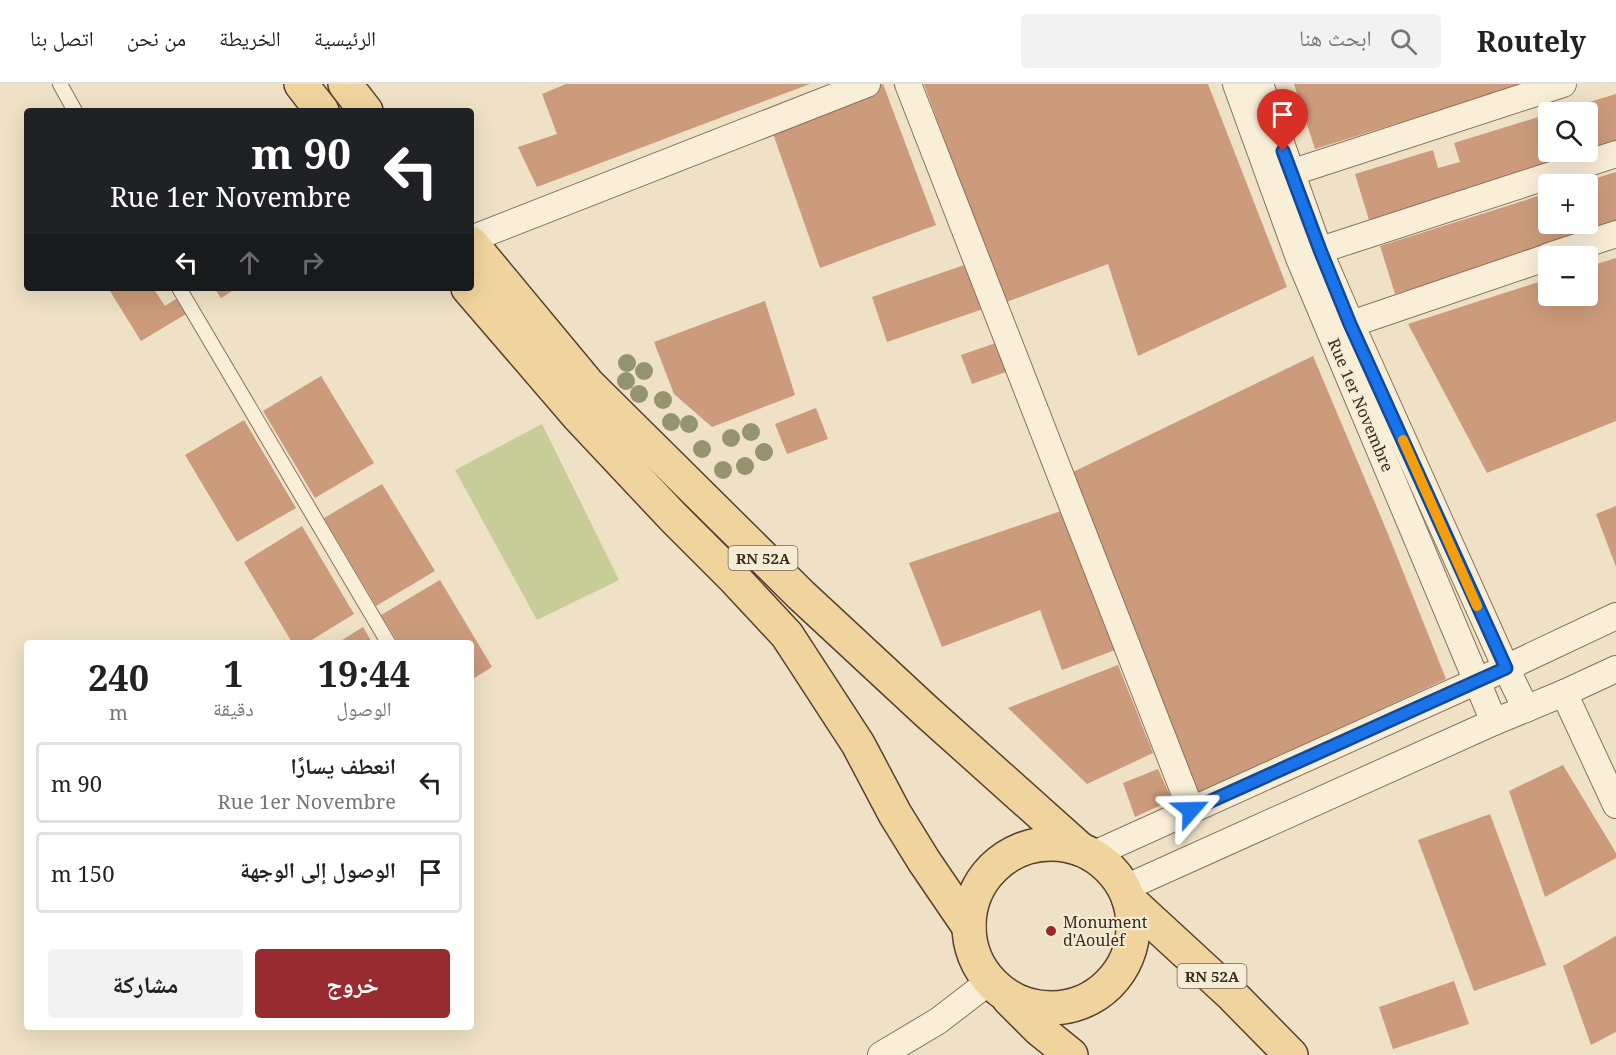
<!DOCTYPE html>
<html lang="ar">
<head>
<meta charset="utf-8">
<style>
	:root { --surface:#fff; --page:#f2f2f2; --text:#222; --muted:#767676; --line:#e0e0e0; --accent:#982b2f }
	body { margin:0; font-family:"Noto Serif","Noto Naskh Arabic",serif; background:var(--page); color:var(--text); direction:rtl; height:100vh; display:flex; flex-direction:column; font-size:22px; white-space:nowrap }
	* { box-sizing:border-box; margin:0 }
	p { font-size:20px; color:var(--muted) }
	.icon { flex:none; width:33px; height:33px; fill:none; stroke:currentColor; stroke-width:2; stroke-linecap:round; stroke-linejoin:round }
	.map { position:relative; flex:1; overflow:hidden; direction:ltr }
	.side { position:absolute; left:24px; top:556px; width:450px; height:390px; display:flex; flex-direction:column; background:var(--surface); border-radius:6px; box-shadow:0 6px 24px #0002; direction:rtl }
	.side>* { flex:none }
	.hud { position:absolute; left:24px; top:24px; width:450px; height:183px; border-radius:6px; box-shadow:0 6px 24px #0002; direction:rtl; background:#202124; color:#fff; overflow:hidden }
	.controls { position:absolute; left:1538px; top:18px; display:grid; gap:12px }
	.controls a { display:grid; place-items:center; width:60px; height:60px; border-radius:6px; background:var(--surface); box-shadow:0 6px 24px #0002; font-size:30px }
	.pin { position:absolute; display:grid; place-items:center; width:51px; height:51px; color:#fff; margin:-62px -26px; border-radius:50% 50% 50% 0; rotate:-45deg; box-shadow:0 0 6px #0007 }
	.pin .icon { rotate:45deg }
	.me { position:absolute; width:66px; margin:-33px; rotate:65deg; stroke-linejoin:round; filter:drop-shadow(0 0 4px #0008) }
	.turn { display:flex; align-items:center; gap:21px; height:126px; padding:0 24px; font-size:27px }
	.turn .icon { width:78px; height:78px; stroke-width:2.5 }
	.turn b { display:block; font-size:42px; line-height:51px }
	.lanes { display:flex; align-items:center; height:57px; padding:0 24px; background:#0003; justify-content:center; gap:30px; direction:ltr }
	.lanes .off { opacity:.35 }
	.eta { display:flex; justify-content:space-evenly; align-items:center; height:102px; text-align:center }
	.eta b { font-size:36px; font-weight:700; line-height:42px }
	.button { display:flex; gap:12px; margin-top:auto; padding:12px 24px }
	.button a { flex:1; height:69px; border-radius:6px; background:var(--accent); color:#fff; font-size:24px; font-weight:700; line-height:69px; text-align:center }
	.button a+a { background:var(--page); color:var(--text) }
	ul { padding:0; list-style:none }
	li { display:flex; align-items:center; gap:18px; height:81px; margin:0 12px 9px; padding:0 12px; border:3px solid var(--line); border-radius:6px }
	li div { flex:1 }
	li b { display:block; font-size:22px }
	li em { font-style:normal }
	header { display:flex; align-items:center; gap:36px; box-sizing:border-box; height:84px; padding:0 30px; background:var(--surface); border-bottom:2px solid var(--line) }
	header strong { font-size:28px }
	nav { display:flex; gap:33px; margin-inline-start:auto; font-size:21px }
	.search { width:420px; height:54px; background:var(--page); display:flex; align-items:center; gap:15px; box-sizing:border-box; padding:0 21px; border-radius:6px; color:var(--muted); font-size:22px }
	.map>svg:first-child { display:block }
	.green { fill:#c8cc99 }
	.building { fill:#cc9b7b }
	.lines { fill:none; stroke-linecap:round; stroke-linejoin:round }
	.lane-casing { stroke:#89725b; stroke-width:16 }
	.street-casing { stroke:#89725b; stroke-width:28 }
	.primary-casing { stroke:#57412f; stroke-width:36 }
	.lane { stroke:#f9eed8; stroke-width:14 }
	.street { stroke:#f9eed8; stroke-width:26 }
	.primary { stroke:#f1d49d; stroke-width:33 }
	.tree { fill:#94956e }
	.route-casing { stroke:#114b97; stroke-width:15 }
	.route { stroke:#1a73e8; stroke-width:10 }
	.slow { stroke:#f59e0b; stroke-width:10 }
	.poi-dot { fill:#982b2f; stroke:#f6ebd5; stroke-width:2 }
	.labels { text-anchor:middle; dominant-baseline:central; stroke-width:4.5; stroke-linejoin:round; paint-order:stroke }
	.shield { fill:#f6ebd5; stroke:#726556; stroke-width:1.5 }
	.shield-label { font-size:15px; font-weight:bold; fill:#392b1f }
	.street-label { font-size:16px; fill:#392b1f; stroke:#f6ebd5 }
	.poi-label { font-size:16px; fill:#392b1f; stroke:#f6ebd5; text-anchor:start }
</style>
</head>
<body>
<header>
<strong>Routely</strong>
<div class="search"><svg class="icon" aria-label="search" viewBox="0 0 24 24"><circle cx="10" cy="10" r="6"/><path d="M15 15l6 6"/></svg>ابحث هنا</div>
<nav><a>الرئيسية</a><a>الخريطة</a><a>من نحن</a><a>اتصل بنا</a></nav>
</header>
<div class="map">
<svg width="1616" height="971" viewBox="0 0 1616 971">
	<rect width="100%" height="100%" fill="#eee1c5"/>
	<path class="green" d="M542,340L619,496L537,536L455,386Z"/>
	<g class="building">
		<path d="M566,0H810L537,103L518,63L557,50L542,10Z"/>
		<path d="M883,0L936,141L820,184L770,41Z"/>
		<path d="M924,0H1208L1287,203L1138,272L1108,180L1004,219Z"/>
		<path d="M1294,0H1520V1L1315,65Z"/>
		<path d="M1616,10V60L1369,136L1355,90L1433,66L1438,84L1460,78L1454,59L1548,30V68H1587V28H1556Z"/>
		<path d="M1616,88V141L1395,210L1380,162L1548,109V140H1587V100H1577Z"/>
		<path d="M1616,174V337L1487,389L1408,240L1548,195V212H1587V183Z"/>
		<path d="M967,180L983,225L887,258L872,213Z"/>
		<path d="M108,204H153L165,222L176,215L186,230L141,257Z"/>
		<path d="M214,204H237L221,214Z"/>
		<path d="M765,217L795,311L712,343L674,310L654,258Z"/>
		<path d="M996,259L1006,288L972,300L961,271Z"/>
		<path d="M1313,272L1386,445L1446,595L1192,713L1071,389Z"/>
		<path d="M321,292L374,379L315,414L263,327Z"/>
		<path d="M816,324L828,355L787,370L775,340Z"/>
		<path d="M244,336L296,424L237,458L185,371Z"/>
		<path d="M382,400L435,487L376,522L324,434Z"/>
		<path d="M1616,422V483L1596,430Z"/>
		<path d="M1064,426L1115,566L1062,586L1040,526L942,563L909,479Z"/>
		<path d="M302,442L354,530L305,560H293L244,478Z"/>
		<path d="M440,496L492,583L471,596V560H399L381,531Z"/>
		<path d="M363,543L373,560H336Z"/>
		<path d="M1118,581L1153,669L1087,700L1008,624Z"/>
		<path d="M1563,681L1616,769V774L1545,813L1509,707Z"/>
		<path d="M1158,685L1172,716L1135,733L1123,699Z"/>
		<path d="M1490,730L1546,881L1474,907L1418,756Z"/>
		<path d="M1616,852V948L1591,961L1563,882Z"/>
		<path d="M1454,897L1469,940L1393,965L1379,923Z"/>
	</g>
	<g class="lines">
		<defs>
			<g id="lane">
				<path d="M60,0L75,27"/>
				<path d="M179,204L389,560"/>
			</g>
			<g id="street">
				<path d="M908,0L1191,726"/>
				<path d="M1236,0L1299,174L1494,638"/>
				<path d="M1260,0L1319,166L1351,240L1506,584L1526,625"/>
				<path d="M1275,94L1563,0"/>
				<path d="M471,155L867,0"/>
				<path d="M1305,171L1616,70"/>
				<path d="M1549,172L1616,150"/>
				<path d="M1336,247L1351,240L1548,173"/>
				<path d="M1564,609L1616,721"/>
				<path d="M1092,771L1506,584L1616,532"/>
				<path d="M1125,804L1494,638L1564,609L1616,585"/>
				<path d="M881,971L938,937L990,897"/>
			</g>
			<g id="primary">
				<path d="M301,0L322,27"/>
				<path d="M345,0L366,27"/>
				<path d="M471,159L588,300L801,511L927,628L1080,765"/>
				<path d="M468,204L579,333L673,433L733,493L787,551L858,660L895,730L924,777L969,843"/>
				<circle cx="1051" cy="842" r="82"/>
				<path d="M1129,816L1230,909L1291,971"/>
				<path d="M1009,915L1039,945L1071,971"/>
			</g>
		</defs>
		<use href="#lane" class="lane-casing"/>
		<use href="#street" class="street-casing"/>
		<use href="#primary" class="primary-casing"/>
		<use href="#lane" class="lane"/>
		<use href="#street" class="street"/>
		<use href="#primary" class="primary"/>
	</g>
	<g class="tree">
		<circle cx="627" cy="279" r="9"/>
		<circle cx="644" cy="287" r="9"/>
		<circle cx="626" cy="297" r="9"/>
		<circle cx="639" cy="310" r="9"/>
		<circle cx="663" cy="316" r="9"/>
		<circle cx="671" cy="338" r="9"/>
		<circle cx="689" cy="340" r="9"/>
		<circle cx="751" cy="348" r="9"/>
		<circle cx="731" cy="354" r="9"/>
		<circle cx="702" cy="365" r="9"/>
		<circle cx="764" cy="368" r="9"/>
		<circle cx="745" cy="382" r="9"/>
		<circle cx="723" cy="386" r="9"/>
	</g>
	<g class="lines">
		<defs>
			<path id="route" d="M1191,726L1506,584L1350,240L1320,166L1283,67"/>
		</defs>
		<use href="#route" class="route-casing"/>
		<use href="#route" class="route"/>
		<path class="slow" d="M1403,356L1477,522"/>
	</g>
	<circle class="poi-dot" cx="1051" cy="847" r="6"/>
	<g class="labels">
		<g class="shield">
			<rect x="728.5" y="462" width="69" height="24" rx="4.5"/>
			<rect x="1177.5" y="880" width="69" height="24" rx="4.5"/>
		</g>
		<g class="shield-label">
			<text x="763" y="474">RN 52A</text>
			<text x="1212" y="892">RN 52A</text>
		</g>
		<g class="street-label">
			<text transform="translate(1361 321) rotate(67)">Rue 1er Novembre</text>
		</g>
		<g class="poi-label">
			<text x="1063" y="838">Monument<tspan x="1063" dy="18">d'Aoulef</tspan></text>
		</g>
	</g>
</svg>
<div class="controls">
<a><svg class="icon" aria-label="search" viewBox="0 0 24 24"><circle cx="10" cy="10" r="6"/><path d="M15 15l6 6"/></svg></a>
<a>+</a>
<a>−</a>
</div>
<div class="pin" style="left:1283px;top:67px;background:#d93025"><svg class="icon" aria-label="arrive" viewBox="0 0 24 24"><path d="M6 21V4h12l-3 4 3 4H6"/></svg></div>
<svg class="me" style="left:1191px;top:726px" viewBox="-20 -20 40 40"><path d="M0-17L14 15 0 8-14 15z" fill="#1a73e8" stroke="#fff" stroke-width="4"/></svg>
<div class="hud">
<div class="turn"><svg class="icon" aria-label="left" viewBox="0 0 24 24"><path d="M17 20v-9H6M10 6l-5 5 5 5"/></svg><div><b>90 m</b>Rue 1er Novembre</div></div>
<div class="lanes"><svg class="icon" aria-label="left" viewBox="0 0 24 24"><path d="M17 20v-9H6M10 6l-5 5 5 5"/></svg><svg class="icon off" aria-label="ahead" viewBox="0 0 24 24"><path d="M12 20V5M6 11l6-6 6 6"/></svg><svg class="icon off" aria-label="right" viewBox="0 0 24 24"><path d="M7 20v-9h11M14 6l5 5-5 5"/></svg></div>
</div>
<section class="side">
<div class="eta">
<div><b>19:44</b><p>الوصول</p></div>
<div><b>1</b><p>دقيقة</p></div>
<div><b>240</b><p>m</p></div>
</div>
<ul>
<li><svg class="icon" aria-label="left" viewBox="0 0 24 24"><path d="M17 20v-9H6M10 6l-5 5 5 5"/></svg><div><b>انعطف يسارًا</b><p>Rue 1er Novembre</p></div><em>90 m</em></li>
<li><svg class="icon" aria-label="arrive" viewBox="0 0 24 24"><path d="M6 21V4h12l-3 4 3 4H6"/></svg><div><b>الوصول إلى الوجهة</b></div><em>150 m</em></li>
</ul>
<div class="button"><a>خروج</a><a>مشاركة</a></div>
</section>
</div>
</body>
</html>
